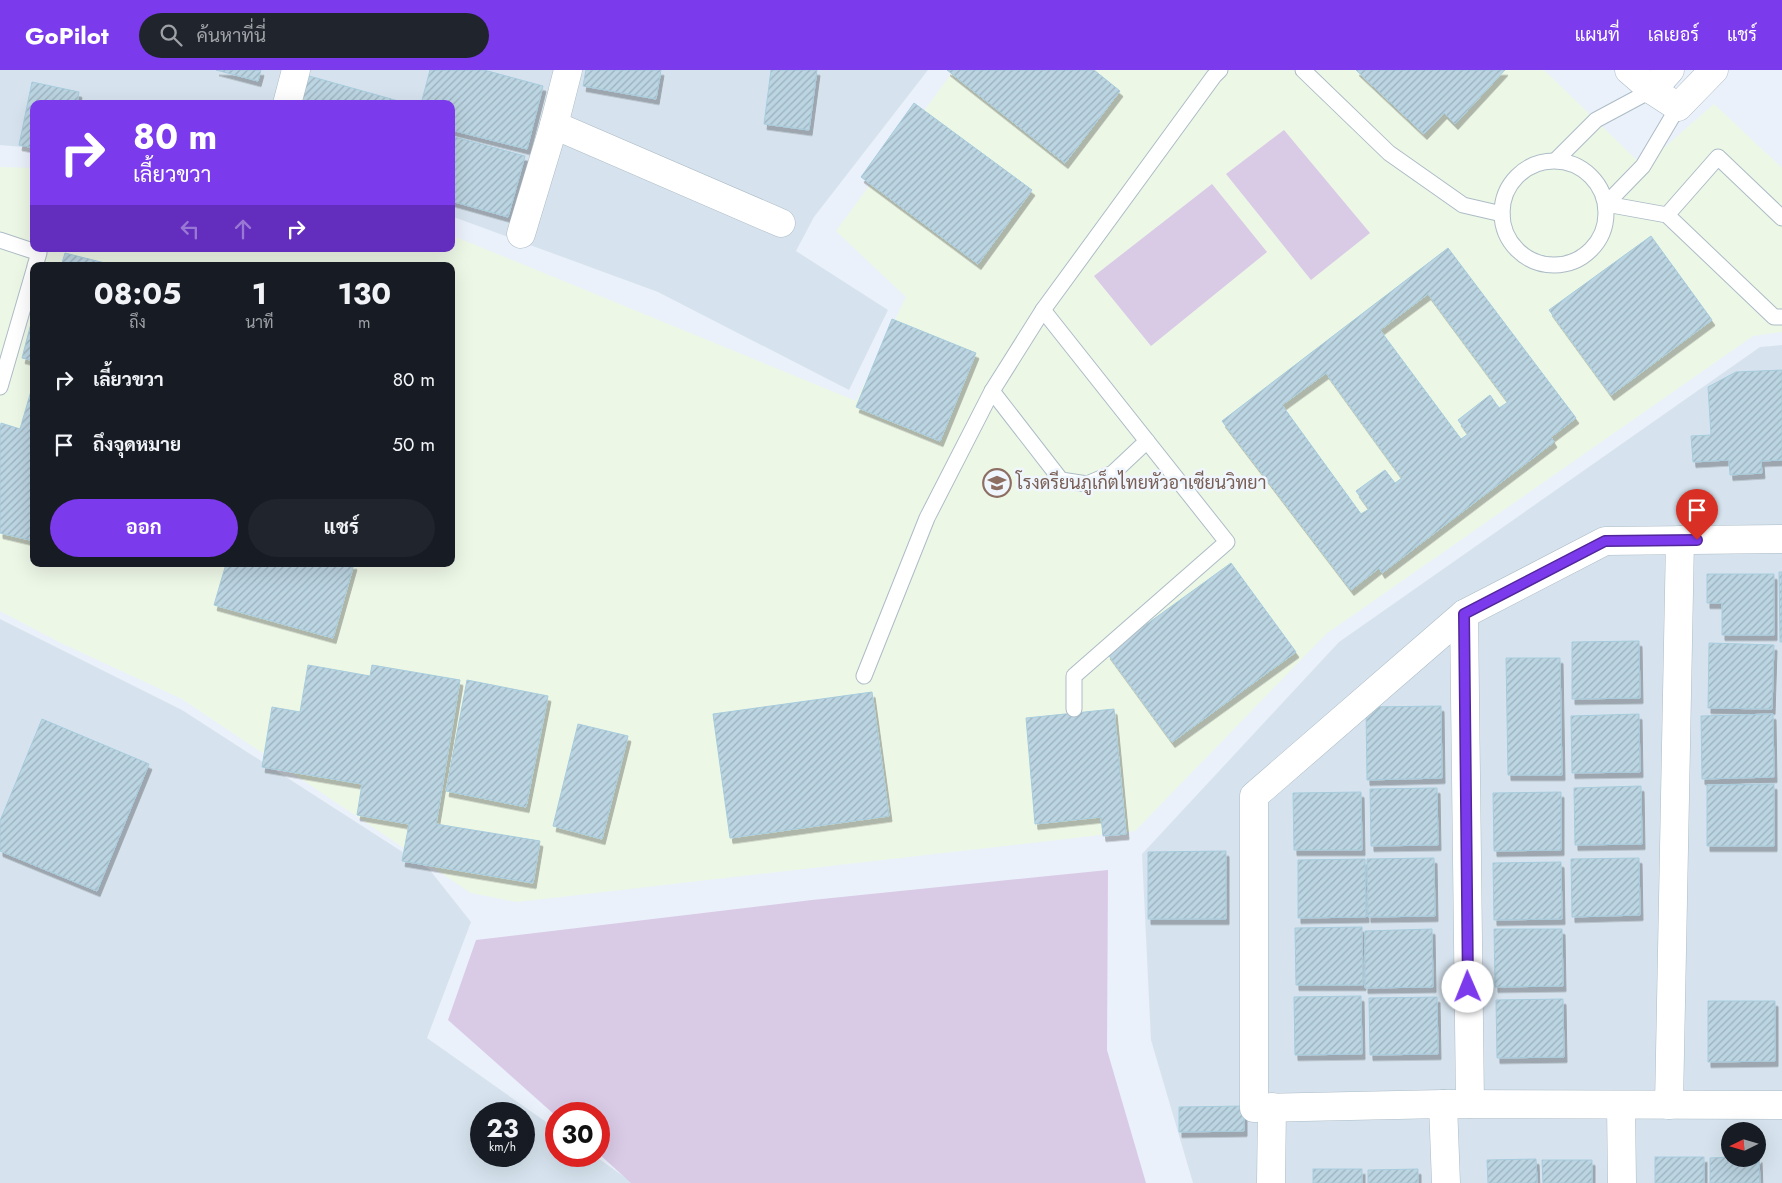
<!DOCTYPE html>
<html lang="th">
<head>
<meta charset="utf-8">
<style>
	:root { --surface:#171b24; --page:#20242c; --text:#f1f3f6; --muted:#9ea1a6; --accent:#7c3aed }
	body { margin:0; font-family:Jost,Sarabun,sans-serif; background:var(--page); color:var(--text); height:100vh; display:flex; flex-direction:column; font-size:19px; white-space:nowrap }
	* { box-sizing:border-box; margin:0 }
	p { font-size:16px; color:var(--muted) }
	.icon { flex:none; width:28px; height:28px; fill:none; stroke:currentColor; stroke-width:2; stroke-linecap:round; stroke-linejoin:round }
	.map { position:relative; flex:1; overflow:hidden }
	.drawer { position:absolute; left:30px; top:192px; width:425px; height:305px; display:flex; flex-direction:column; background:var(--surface); border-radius:10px; box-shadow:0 5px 20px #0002 }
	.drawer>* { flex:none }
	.hud { position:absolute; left:30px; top:30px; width:425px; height:152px; border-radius:10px; box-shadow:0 5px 20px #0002; background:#7c3aed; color:#fff; overflow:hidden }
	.needle { width:32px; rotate:265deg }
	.tools { position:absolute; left:1721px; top:1052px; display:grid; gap:10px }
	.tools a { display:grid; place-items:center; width:45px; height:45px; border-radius:50%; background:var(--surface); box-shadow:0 5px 20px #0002; font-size:25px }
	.speed { position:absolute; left:470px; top:1032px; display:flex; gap:10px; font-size:25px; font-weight:700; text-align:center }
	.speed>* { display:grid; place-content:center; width:65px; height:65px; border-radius:50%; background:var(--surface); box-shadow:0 5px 20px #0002; line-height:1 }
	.speed small { font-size:12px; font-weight:400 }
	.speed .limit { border:8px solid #d22; background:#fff; color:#111 }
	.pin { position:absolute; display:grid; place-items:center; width:42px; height:42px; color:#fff; margin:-51px -21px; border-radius:50% 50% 50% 0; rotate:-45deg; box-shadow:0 0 5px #0007 }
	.pin .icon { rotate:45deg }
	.me { position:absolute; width:55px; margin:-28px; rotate:359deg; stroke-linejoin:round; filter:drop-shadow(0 0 4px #0008) }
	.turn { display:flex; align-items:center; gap:18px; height:105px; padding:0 20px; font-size:22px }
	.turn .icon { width:65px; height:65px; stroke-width:2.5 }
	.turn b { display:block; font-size:35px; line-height:42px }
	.lanes { display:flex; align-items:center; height:48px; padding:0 20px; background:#0003; justify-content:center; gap:25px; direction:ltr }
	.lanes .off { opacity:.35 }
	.eta { display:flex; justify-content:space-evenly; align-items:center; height:85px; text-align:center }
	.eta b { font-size:30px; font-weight:700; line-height:35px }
	.cta { display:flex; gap:10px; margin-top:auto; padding:10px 20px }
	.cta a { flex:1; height:58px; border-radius:30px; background:var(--accent); color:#fff; font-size:20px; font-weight:700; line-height:58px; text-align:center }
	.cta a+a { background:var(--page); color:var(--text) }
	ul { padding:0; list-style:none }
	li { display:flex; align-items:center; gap:15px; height:65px; padding:0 20px }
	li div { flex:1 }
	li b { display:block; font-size:19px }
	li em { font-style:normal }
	header { display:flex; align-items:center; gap:30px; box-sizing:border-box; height:70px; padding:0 25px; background:var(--accent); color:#fff }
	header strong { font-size:24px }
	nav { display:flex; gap:28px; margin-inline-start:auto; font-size:18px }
	.search { width:350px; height:45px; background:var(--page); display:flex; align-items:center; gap:12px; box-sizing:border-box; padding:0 18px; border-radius:28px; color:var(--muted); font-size:19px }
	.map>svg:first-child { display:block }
	.residential { fill:#d6e3ee; fill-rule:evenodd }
	.education { fill:#edf7e6; fill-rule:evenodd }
	.green { fill:#d9cae6 }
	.building { fill:url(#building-hatch); stroke:#a7ccdd; fill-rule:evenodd; filter:url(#shadow) }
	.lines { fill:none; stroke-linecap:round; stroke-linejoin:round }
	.service-casing { stroke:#acbcc6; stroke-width:17 }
	.minor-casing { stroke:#acbcc6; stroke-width:29 }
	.service { stroke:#fff; stroke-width:15 }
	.minor { stroke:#fff; stroke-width:28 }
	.route-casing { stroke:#51269a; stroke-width:12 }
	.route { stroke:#7c3aed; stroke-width:9 }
	.labels { text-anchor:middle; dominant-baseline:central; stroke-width:5; stroke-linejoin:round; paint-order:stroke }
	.education-label { font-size:18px; fill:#785e54; stroke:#f0f6fd; text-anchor:start }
</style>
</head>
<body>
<header>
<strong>GoPilot</strong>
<div class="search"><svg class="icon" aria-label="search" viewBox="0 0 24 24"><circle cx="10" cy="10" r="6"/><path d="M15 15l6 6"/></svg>ค้นหาที่นี่</div>
<nav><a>แผนที่</a><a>เลเยอร์</a><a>แชร์</a></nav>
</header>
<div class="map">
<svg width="1782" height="1113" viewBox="0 0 1782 1113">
	<defs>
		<pattern id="building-hatch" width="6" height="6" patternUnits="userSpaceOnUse" patternTransform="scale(1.25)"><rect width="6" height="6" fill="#bcd5e2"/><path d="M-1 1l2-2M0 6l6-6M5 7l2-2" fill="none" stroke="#9bb1bc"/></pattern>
		<filter id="shadow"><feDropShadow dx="3" dy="5.5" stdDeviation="0" flood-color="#0004"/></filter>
	</defs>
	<rect width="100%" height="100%" fill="#eaf1fa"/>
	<g class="residential">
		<path d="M0,0H928L814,147L796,181L888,240L849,320L658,222L451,146V34H34V78L0,75Z"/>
		<path d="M1782,275V1113H1193L1151,970L1142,784L1339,572L1760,277ZM1730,1061H1758V1089H1730Z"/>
		<path d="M0,549L182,640L429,799L471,852L427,968L556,1059V1086H595L633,1113H0ZM481,1044H524V1086H481Z"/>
	</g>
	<path class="education" d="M954,0H1544L1643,96L1714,34L1782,98V262L1753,266L1326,564L1135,761L517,832L471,823L182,629L61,573L0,541V97L34,98V179H451V165L856,331L906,227L836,161ZM34,196H451V494H34Z"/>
	<g class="green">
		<path d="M1284,60L1370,163L1311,210L1226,104Z"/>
		<path d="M1212,114L1267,182L1151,276L1094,206Z"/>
		<path d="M1108,800L1107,980L1146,1113H631L599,1084V1044H556V1046L448,950L476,870L812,830Z"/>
	</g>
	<g class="building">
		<path d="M216,0H261L258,11Z"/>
		<path d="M430,0H484L543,16L527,79L451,60V34H421Z"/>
		<path d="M586,0H661L656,29L583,16Z"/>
		<path d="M771,0H817L809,60L764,54Z"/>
		<path d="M947,0H1094L1120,21L1065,93Z"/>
		<path d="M1356,0H1505L1455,54L1444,43L1424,64Z"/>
		<path d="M302,4L402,32L401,34H294Z"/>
		<path d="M32,12L79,22L77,34H34V78L19,75Z"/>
		<path d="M914,33L1032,120L978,194L861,107Z"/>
		<path d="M451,66L525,86L508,147L451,131Z"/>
		<path d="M1651,166L1712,250L1611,325L1549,240Z"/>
		<path d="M1448,178L1576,348L1551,367L1554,372L1382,503L1379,498L1351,520L1222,351ZM1428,224L1508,332L1499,338L1490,325L1458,350L1468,364L1461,369L1380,260ZM1326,303L1402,408L1395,413L1385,400L1356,421L1369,439L1361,444L1282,335Z"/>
		<path d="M65,183L117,196H61Z"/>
		<path d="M34,242V291L22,288Z"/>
		<path d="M892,249L976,283L940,371L856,337Z"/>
		<path d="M1782,300V390L1761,391L1762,403L1730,405L1729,390L1693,392L1691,366L1711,365L1708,317L1736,302Z"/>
		<path d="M33,314L34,315V471L0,463V360L1,353L20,359Z"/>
		<path d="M1231,493L1296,582L1172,672L1107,583Z"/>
		<path d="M226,494H354L333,568L214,535Z"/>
		<path d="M1779,502H1782V572H1780Z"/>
		<path d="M1707,504H1774V565H1722V533H1707Z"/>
		<path d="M1639,571L1640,628L1572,629V572Z"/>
		<path d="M1709,573L1774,575L1772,639L1708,638Z"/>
		<path d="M1506,588H1560L1562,705H1508Z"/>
		<path d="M308,595L370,606L372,595L460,610L436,754L540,771L533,813L402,791L409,754L357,745L362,714L262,697L272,637L300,642Z"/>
		<path d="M467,610L548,626L526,737L446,721Z"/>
		<path d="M872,622L889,746L730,768L713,644Z"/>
		<path d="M1441,636L1442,708L1367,710L1366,637Z"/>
		<path d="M1114,639L1126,764L1103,766L1101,747L1035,754L1026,648Z"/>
		<path d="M1639,644L1640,702L1572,703L1571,646Z"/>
		<path d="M1773,644L1774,707L1702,709L1701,646Z"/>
		<path d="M42,649L149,694L97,821L0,781V751Z"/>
		<path d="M578,654L628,666L602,769L553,756Z"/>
		<path d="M1774,714V776H1707V715Z"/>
		<path d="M1641,716L1642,774L1575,775L1574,718Z"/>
		<path d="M1437,718L1438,775L1371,776L1370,719Z"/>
		<path d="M1361,722L1362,780H1294L1293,723Z"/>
		<path d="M1561,722V780L1494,781L1493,723Z"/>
		<path d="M1226,781V849H1148V782Z"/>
		<path d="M1434,788L1435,846L1368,847L1367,789Z"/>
		<path d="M1639,788L1640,845L1572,847L1571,789Z"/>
		<path d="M1365,789L1366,847L1298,848V790Z"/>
		<path d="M1561,792L1562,849L1494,850L1493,793Z"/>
		<path d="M1362,857L1363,915H1296L1295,858Z"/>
		<path d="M1432,859L1433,917L1365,918V861Z"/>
		<path d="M1494,859H1562L1563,916L1495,917Z"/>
		<path d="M1361,926L1362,984L1295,985L1294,927Z"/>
		<path d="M1437,927L1438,984L1370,985L1369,928Z"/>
		<path d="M1563,929L1564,987L1497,988L1496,930Z"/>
		<path d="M1708,931H1775V991L1708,992Z"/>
		<path d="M1244,1036V1061L1179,1062V1037Z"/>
		<rect x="1655" y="1087" width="49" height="26"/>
		<path d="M1730,1087V1089H1758L1759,1087L1760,1113H1710V1088Z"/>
		<path d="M1536,1089L1537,1113H1488L1487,1090Z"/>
		<path d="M1542,1090H1592V1113H1543Z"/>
		<rect x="1313" y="1099" width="49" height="14"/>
		<path d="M1418,1099V1113H1368V1100Z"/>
	</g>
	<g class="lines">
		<defs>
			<g id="service">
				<path d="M1303,0L1389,83L1463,135L1502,144"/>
				<path d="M1556,90L1596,50L1652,20"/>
				<circle cx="1554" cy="143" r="52"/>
				<path d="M1606,134L1667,145L1774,247H1782"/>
				<path d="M1606,134L1643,96L1678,37"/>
				<path d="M1667,145L1718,87L1782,148"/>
				<path d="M0,170L39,183L35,196"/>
				<path d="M1043,240L1227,472L1074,606V639"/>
				<path d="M0,317L34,200"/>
				<path d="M992,321L1061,410L1087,414L1113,403L1147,371"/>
				<path d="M864,606L927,448L992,321L1043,240L1214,6L1220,0"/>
			</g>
			<g id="minor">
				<path d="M1629,0L1652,20L1678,37L1714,0"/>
				<path d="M1652,20L1670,0"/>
				<path d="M287,34L296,0"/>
				<path d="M554,55L781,153"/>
				<path d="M521,164L554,55L568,0"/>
				<path d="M1782,469L1605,471L1464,544L1254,726V1038L1443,1034L1782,1035"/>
				<path d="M1464,544L1470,1034"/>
				<path d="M1443,1034L1446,1113"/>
				<path d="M1621,1035L1622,1113"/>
				<path d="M1669,1035L1680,470"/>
				<path d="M1271,1113L1272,1037"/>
			</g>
		</defs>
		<use href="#service" class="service-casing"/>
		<use href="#minor" class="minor-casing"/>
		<use href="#service" class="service"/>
		<use href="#minor" class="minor"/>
	</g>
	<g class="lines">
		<defs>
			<path id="route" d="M1468,917L1464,544L1605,471L1697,470"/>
		</defs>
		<use href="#route" class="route-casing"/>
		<use href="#route" class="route"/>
	</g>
	<defs>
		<symbol id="school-ring" viewBox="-11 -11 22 22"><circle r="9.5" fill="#f0f6fd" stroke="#8d6e63" stroke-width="1.5"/><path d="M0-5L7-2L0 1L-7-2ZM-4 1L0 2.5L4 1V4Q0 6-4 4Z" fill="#8d6e63"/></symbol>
	</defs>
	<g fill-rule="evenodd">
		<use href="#school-ring" x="981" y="397" width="32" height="32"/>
	</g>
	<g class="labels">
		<g class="education-label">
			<text x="1016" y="413">โรงดรียนภูเก็ตไทยหัวอาเซียนวิทยา</text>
		</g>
	</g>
</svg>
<div class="tools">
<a><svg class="needle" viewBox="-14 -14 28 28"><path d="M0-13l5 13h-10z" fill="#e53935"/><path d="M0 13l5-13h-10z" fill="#9ea1a6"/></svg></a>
</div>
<div class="speed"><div>23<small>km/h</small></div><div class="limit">30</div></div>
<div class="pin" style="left:1697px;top:470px;background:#d93025"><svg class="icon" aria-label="arrive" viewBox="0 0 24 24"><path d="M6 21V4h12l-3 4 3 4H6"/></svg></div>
<svg class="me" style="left:1468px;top:917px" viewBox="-20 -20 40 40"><circle r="19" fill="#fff"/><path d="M0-13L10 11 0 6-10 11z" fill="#7c3aed"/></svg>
<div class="hud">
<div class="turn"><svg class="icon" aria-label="right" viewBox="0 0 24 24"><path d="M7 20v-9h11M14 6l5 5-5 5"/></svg><div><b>80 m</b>เลี้ยวขวา</div></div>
<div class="lanes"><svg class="icon off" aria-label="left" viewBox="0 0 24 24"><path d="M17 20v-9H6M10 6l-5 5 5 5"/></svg><svg class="icon off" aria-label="ahead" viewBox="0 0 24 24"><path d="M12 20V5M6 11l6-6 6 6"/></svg><svg class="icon" aria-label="right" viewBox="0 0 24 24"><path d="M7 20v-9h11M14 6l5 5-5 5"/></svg></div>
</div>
<section class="drawer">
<div class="eta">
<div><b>08:05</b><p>ถึง</p></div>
<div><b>1</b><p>นาที</p></div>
<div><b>130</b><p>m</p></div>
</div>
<ul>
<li><svg class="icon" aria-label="right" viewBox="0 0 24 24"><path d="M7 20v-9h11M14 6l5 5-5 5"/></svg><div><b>เลี้ยวขวา</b></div><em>80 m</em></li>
<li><svg class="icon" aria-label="arrive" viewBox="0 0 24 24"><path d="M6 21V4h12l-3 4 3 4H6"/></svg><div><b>ถึงจุดหมาย</b></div><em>50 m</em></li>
</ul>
<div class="cta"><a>ออก</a><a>แชร์</a></div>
</section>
</div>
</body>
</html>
